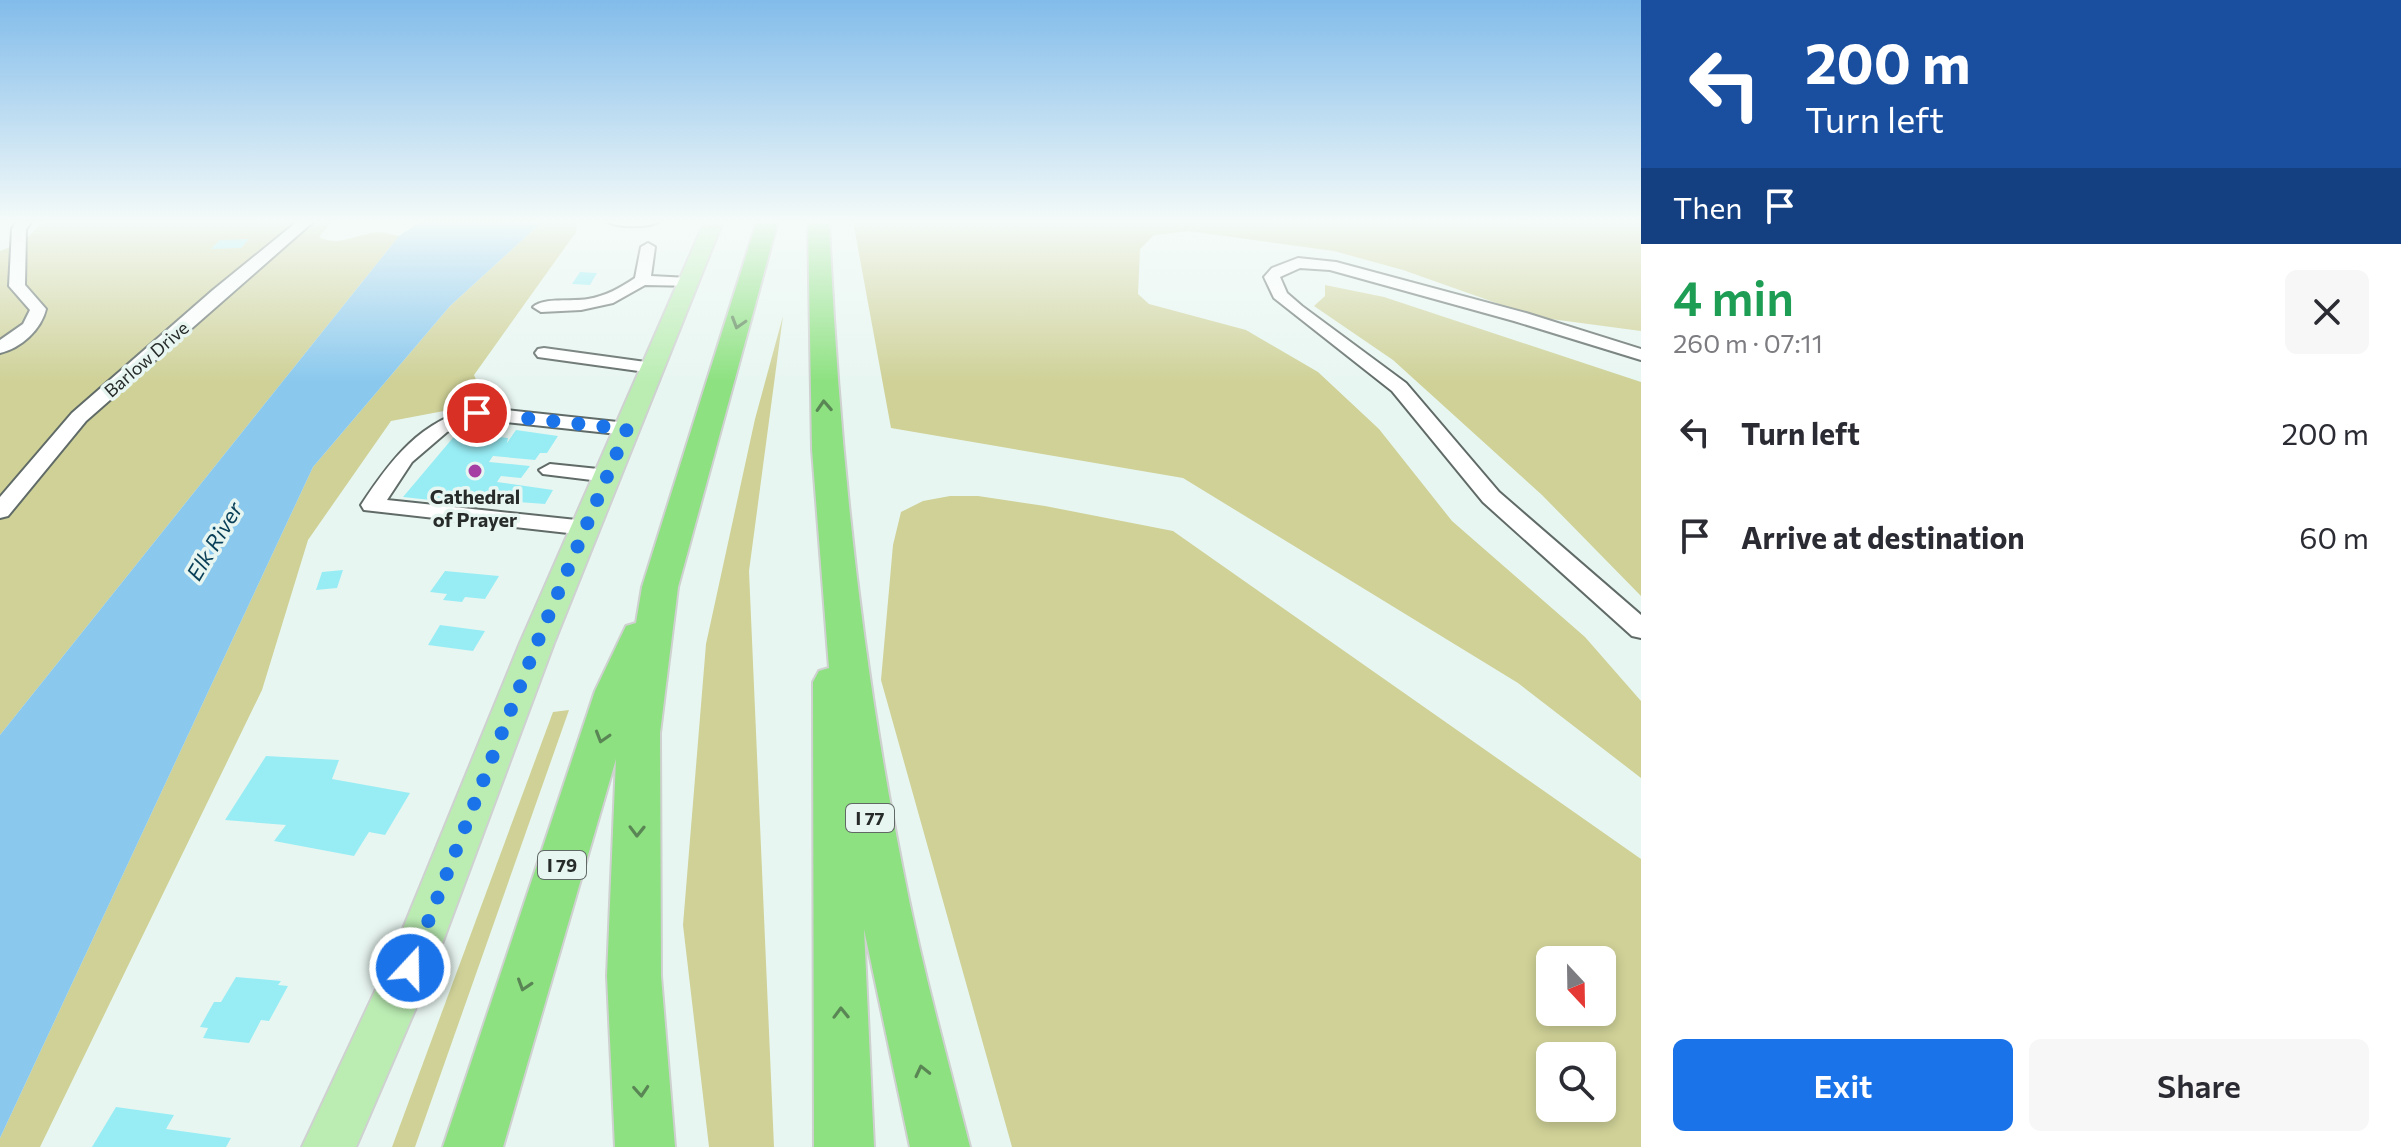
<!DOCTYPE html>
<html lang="en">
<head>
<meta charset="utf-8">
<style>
	:root { --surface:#fff; --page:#f7f7f7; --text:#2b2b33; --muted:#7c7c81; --accent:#1a73e8 }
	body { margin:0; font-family:Commissioner,sans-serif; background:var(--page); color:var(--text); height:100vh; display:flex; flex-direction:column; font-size:30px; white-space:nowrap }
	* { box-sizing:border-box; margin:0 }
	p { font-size:26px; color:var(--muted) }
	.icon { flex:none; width:44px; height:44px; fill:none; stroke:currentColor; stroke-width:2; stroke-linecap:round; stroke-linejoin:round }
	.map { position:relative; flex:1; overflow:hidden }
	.panel { display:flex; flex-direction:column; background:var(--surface); width:760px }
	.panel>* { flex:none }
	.banner { background:#1a4fa0; color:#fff; overflow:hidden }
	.needle { width:52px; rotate:158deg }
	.fabs { position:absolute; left:1536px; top:946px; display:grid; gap:16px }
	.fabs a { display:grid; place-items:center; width:80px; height:80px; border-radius:12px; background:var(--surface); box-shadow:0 4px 12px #0003; font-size:40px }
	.pin { position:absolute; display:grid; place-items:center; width:68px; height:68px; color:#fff; margin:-34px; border:4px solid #fff; border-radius:50%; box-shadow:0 2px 8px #0007 }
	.me { position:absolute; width:88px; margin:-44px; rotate:21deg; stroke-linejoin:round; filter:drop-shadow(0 0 6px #0008) }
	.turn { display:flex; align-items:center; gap:28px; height:168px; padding:0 32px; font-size:36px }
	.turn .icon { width:104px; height:104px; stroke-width:2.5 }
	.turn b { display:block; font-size:56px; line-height:68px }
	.then { display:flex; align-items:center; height:76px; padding:0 32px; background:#0003; gap:16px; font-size:30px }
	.round { display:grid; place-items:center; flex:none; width:84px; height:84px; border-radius:12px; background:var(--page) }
	.overview { display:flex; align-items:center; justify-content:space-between; height:136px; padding:0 32px }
	h1 { font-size:48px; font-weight:600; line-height:60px; color:#1e9e55 }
	.button { display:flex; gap:16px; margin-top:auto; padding:16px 32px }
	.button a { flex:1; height:92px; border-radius:12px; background:var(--accent); color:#fff; font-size:32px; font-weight:600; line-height:92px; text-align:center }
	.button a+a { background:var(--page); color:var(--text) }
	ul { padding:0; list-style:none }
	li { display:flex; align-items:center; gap:24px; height:104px; padding:0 32px }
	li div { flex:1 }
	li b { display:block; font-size:30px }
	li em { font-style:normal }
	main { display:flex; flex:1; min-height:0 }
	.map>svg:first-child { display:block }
	.green { fill:#cfd197; fill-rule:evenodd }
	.water { fill:#8ac8ed }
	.building { fill:#98edf5 }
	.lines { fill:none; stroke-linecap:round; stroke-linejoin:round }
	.minor-casing { stroke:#606b67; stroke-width:4 }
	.major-casing { stroke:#cfd1d0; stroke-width:4 }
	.highway-casing { stroke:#cfd1d0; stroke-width:4 }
	.minor { fill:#fff; fill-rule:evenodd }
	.major { fill:#bbedb3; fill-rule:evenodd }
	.highway { fill:#8de180; fill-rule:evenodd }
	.oneway { stroke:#5a8655 }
	.route { stroke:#1a73e8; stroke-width:14; stroke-dasharray:0 25.2 }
	.poi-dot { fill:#a53fa3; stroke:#e8f6f1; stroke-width:3 }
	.labels { text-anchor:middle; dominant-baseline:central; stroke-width:7; stroke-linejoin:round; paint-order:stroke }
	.far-street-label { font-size:18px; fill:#272c2a; stroke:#e8f6f1 }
	.shield { fill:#e8f6f1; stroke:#616966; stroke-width:2 }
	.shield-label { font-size:18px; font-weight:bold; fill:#272c2a }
	.poi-label { font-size:20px; font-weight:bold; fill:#272c2a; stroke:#e8f6f1 }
	.water-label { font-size:22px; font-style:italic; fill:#083e56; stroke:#e8f6f1 }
</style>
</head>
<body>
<main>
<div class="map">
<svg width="1641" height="1147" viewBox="0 0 1641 1147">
	<rect width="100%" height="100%" fill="#e8f6f1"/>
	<g class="green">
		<path d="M44,221H332L319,237C338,248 359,233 379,232C385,232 393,235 399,236L0,735V251L23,242Z"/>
		<path d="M543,221H578L576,232L474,375L486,403L391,421L308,540L262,690L40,1147H0V1138L313,467L450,306Z"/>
		<path d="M853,221H1641V331L1536,317L1403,270L1334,251L1189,231L1154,235L1140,249L1138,294L1149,304L1246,330L1318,372L1379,429L1452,521L1585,637L1641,701V778L1518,683L1183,478L891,428Z"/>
		<path d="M1325,285L1384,297L1641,382V596L1542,495L1393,360L1314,306L1325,296Z"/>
		<path d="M783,316L749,571L774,1147H709L683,925L706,644L755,419Z"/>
		<path d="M950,496H978L1045,506L1173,531L1641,859V1147H1012L881,680L893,545L901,512L923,501ZM1550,960H1602V1012H1550ZM1550,1056H1602V1108H1550Z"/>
		<path d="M569,710L415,1147H392L553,712Z"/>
	</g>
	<path class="water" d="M421,221H543L450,306L313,467L0,1138V735L399,236Z"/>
	<g class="building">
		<path d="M249,239L241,248L211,249L220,240Z"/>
		<path d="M580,272L597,273L590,285L572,284Z"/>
		<path d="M476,430L502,433L499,437L508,438L507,443L516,430L558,436L547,453H540L535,460L493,456L489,462L530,466L521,478L501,476L497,482L553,490L545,504L480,499L476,505L403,497L457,433L473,434Z"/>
		<path d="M343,570L337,588L316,590L322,572Z"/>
		<path d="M445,571L499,576L485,599L465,597L462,602L443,600L447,594L430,592Z"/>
		<path d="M440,625L485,631L473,651L428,645Z"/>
		<path d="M266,756L339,760L332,779L410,793L385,835L369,832L354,856L274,841L286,825L225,820Z"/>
		<path d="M236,977L281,981L278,985L288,986L269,1021L261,1020L249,1043L203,1038L208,1028L200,1027L214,1002H221Z"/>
		<path d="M116,1107L174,1115L166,1129L231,1138L226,1147H92Z"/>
	</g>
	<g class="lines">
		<defs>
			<g id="minor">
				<path d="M17,221H32L26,229L25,285L46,309C41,330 21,348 0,353V340L23,324L30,310L9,286L12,229Z"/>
				<path d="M298,221H314L86,421L8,516L0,518V497L72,413L213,290Z"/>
				<path d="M606,221H660C649,228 617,228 606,221Z"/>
				<path d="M648,243L655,247L651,276L689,278L695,280V286L645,285L613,303L581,310L541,312L533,307C544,297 572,302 588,299C606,296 620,288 635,278L641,247Z"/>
				<path d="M1298,258L1336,262L1526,313L1641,349V360L1514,321L1330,270L1300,268L1280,277L1287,293L1302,306L1406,383L1499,492L1641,615V638L1632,636L1483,502L1392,391L1274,298L1264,277L1272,268Z"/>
				<path d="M544,348L653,363L662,368L653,373L538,357L535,353L538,349Z"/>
				<path d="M477,407L627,423L637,429L627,435L479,419L447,432L412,462L387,500L586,521L594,523L597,528L594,533L586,535L364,510L361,505C392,458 420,421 477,407Z"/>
				<path d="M550,464L608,470L619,476L608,482L543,474L539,470Z"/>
			</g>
			<path id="major" d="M705,221H723L554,643L433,968L356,1147H302L393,953L520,643Z"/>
			<g id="highway">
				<path d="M757,221H778L678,587L660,733L661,976L675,1147H615L607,976L616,759L503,1147H443L595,691L626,626L636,623L642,587Z"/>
				<path d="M808,221H829C838,437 860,653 902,865C920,960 946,1053 970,1147H910L864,929L874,1147H814L813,682L819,671L829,668L812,449Z"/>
			</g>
		</defs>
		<use href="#minor" class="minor-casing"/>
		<use href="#major" class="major-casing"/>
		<use href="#highway" class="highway-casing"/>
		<use href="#minor" class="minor"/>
		<use href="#major" class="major"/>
		<use href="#highway" class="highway"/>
	</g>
	<defs><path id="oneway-chevron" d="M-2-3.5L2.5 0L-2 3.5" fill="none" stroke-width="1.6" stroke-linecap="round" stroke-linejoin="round" transform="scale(2)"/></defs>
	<g class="oneway">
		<use href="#oneway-chevron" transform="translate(738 323) rotate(107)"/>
		<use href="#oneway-chevron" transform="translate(824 406) rotate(-93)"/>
		<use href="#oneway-chevron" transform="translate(602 737) rotate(107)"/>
		<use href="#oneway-chevron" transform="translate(637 831) rotate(91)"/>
		<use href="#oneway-chevron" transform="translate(524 985) rotate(108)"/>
		<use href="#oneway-chevron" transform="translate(841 1013) rotate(-91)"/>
		<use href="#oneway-chevron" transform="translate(922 1071) rotate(-103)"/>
		<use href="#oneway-chevron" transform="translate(641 1091) rotate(86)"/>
	</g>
	<linearGradient id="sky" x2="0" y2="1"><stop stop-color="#82bcea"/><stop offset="0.58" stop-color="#f5fbf9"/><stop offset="1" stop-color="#f5fbf9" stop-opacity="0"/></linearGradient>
	<rect width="1641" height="382" fill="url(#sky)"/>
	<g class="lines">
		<path class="route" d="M410,968L537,643L627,429L477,413"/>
	</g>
	<circle class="poi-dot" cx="475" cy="471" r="8"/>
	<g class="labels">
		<g class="far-street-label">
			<text transform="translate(146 359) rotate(-41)">Barlow Drive</text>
		</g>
		<g class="shield">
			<rect x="846" y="804" width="48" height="28" rx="6"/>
			<rect x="538" y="851" width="48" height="28" rx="6"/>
		</g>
		<g class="shield-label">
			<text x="870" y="818">I 77</text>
			<text x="562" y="865">I 79</text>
		</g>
		<g class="poi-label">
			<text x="475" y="496">Cathedral<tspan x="475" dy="23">of Prayer</tspan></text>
		</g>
		<g class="water-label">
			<text transform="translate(214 541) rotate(-59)">Elk River</text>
		</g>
	</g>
</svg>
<div class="fabs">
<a><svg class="needle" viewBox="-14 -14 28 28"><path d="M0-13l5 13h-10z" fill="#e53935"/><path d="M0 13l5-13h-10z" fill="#7c7c81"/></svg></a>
<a><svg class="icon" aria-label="search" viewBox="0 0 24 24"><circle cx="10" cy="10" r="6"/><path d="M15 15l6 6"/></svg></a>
</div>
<div class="pin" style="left:477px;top:413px;background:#d93025"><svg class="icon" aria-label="arrive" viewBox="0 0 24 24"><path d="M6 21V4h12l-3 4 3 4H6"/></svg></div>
<svg class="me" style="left:410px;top:968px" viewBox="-20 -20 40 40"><circle r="17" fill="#1a73e8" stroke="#fff" stroke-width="3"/><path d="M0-11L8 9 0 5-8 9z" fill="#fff"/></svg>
</div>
<section class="panel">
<div class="banner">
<div class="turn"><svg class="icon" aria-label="left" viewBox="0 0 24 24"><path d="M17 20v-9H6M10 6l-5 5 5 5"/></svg><div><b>200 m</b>Turn left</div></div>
<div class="then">Then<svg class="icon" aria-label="arrive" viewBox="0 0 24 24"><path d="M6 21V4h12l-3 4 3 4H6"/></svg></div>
</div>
<div class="overview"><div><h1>4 min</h1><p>260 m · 07:11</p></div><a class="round"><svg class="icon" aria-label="close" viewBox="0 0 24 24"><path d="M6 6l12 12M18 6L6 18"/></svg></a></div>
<ul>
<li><svg class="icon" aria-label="left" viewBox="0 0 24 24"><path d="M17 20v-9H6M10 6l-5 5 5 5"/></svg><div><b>Turn left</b></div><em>200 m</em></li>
<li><svg class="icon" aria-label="arrive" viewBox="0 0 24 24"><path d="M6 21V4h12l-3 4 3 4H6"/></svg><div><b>Arrive at destination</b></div><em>60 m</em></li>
</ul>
<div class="button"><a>Exit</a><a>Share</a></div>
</section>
</main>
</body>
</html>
